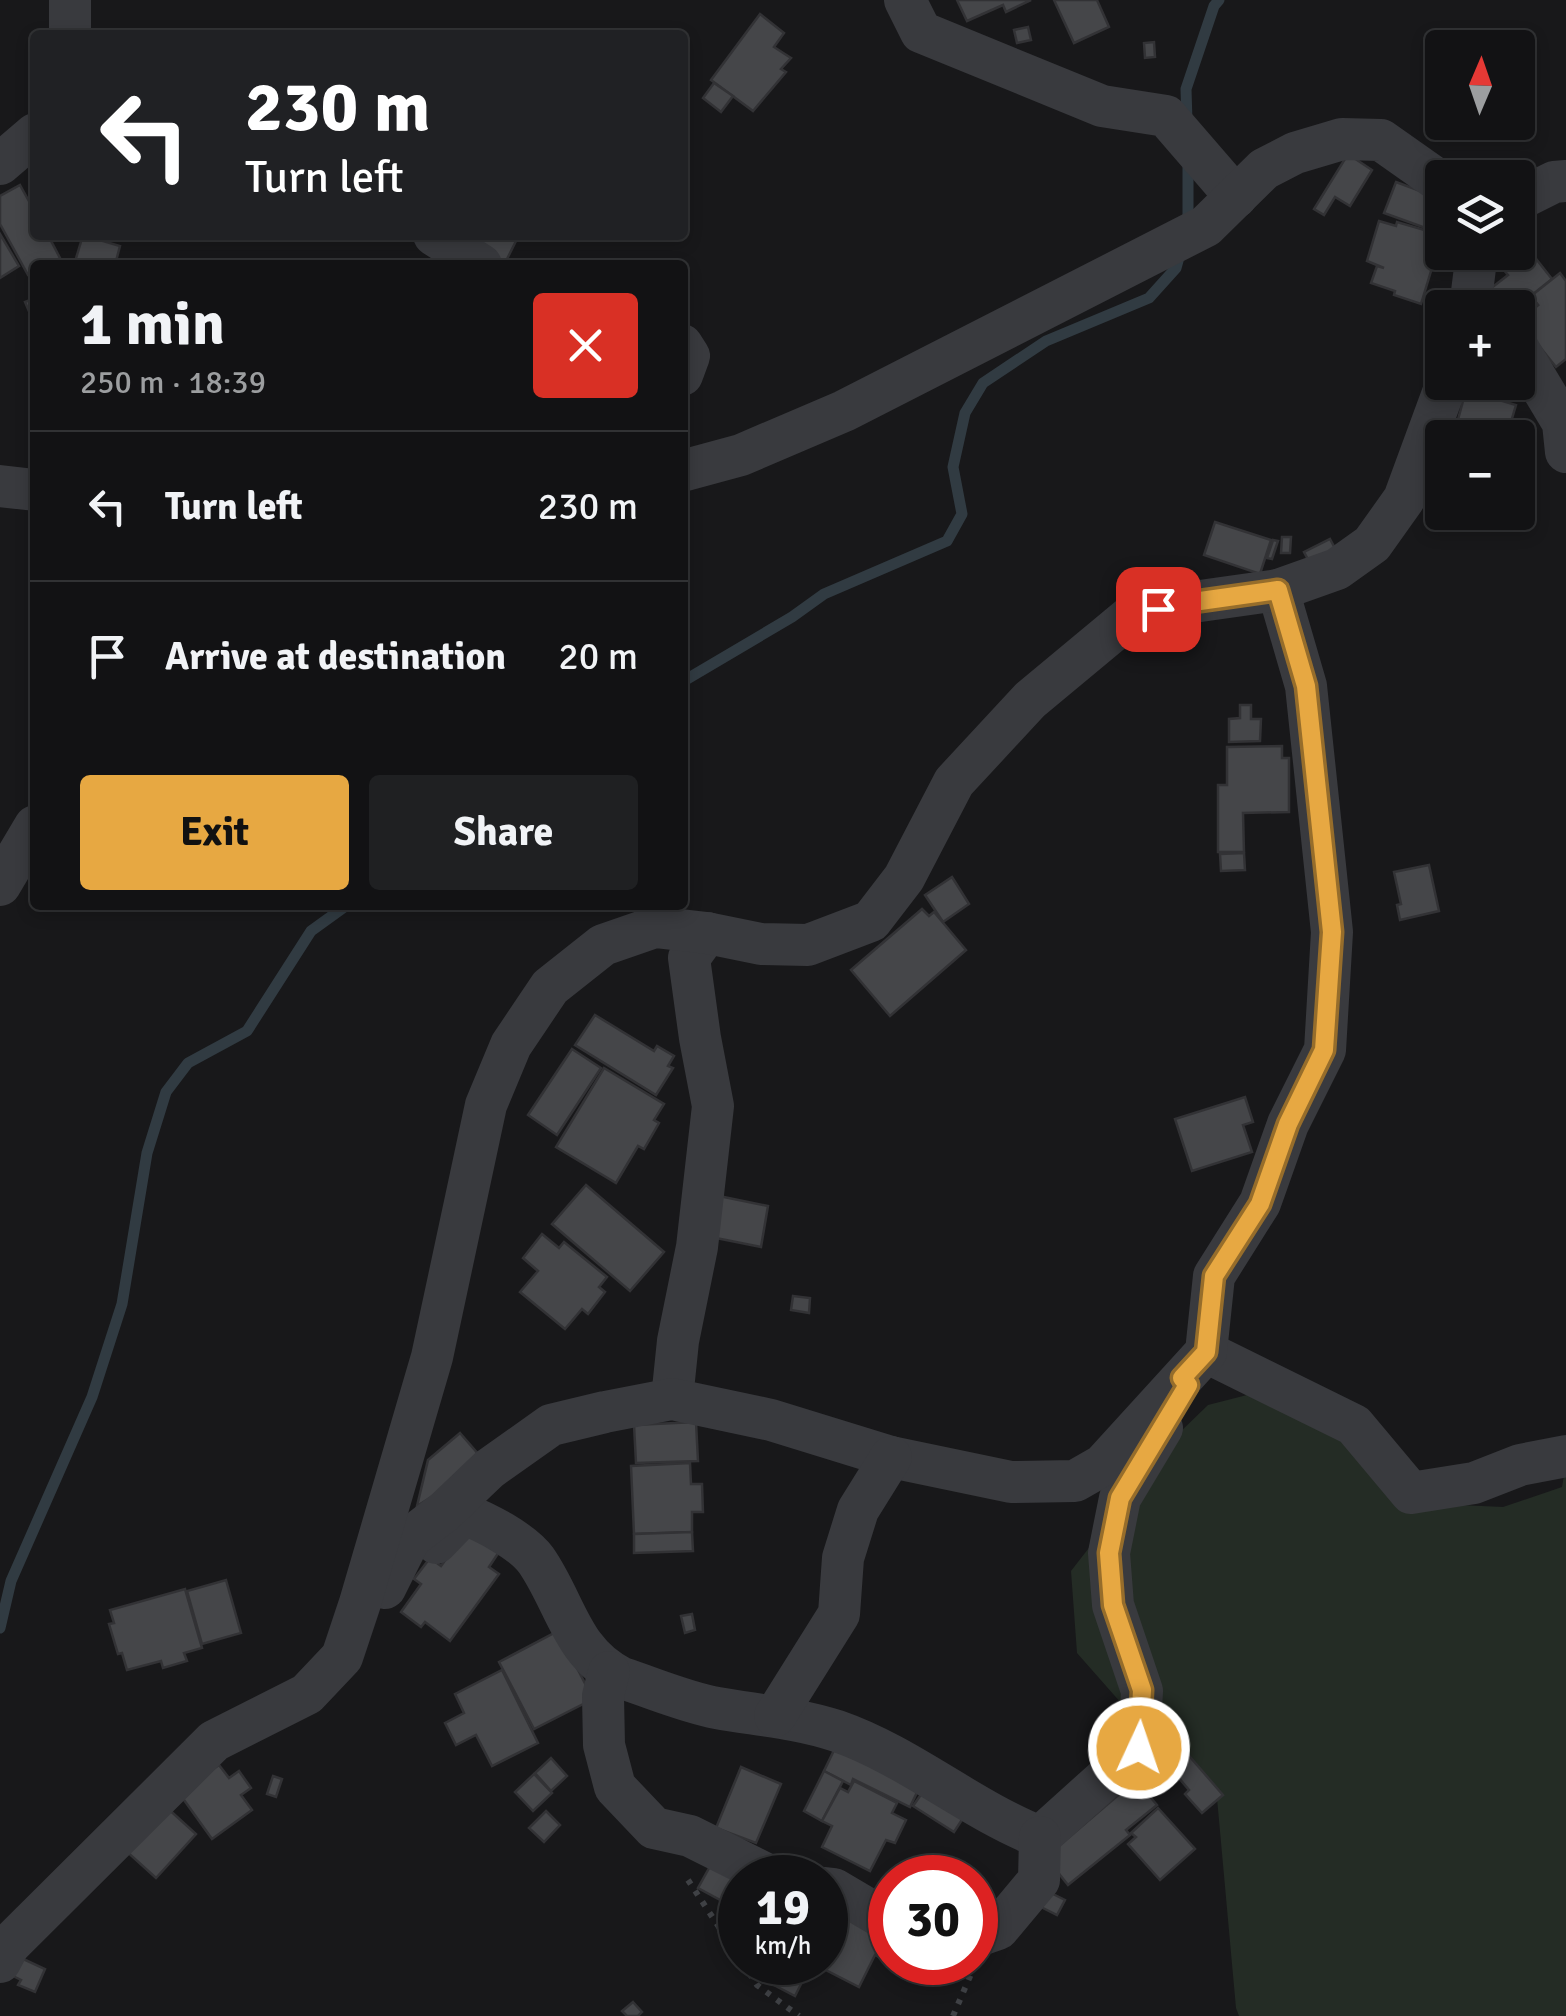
<!DOCTYPE html>
<html lang="en">
<head>
<meta charset="utf-8">
<style>
	:root { --surface:#121214; --page:#1f2022; --text:#f1f3f6; --muted:#9c9ea0; --line:#313234; --accent:#e7a842 }
	body { margin:0; font-family:Signika,sans-serif; background:var(--page); color:var(--text); height:100vh; display:flex; flex-direction:column; font-size:38px; white-space:nowrap }
	* { box-sizing:border-box; margin:0 }
	p { font-size:32px; color:var(--muted) }
	.icon { flex:none; width:55px; height:55px; fill:none; stroke:currentColor; stroke-width:2; stroke-linecap:round; stroke-linejoin:round }
	.map { position:relative; flex:1; overflow:hidden }
	.sheet { position:absolute; left:30px; top:260px; width:658px; height:650px; display:flex; flex-direction:column; background:var(--surface); border-radius:10px; box-shadow:0 5px 15px #0003,0 0 0 2px var(--line) }
	.sheet>* { flex:none }
	.top-card { position:absolute; left:30px; top:30px; width:658px; height:210px; border-radius:10px; box-shadow:0 5px 15px #0003,0 0 0 2px var(--line); background:#202124; color:#fff; overflow:hidden }
	.needle { width:65px; rotate:2deg }
	.tools { position:absolute; left:1425px; top:30px; display:grid; gap:20px }
	.tools a { display:grid; place-items:center; width:110px; height:110px; border-radius:10px; background:var(--surface); box-shadow:0 5px 15px #0003,0 0 0 2px var(--line); font-size:50px }
	.speed { position:absolute; left:718px; top:1855px; display:flex; gap:20px; font-size:50px; font-weight:700; text-align:center }
	.speed>* { display:grid; place-content:center; width:130px; height:130px; border-radius:50%; background:var(--surface); box-shadow:0 5px 15px #0003,0 0 0 2px var(--line); line-height:1 }
	.speed small { font-size:25px; font-weight:400 }
	.speed .limit { border:15px solid #d22; background:#fff; color:#111 }
	.pin { position:absolute; display:grid; place-items:center; width:85px; height:85px; color:#fff; margin:-42px; border-radius:20px; box-shadow:0 5px 15px #0006 }
	.me { position:absolute; width:110px; margin:-55px; rotate:3deg; stroke-linejoin:round; filter:drop-shadow(0 0 8px #0008) }
	.turn { display:flex; align-items:center; gap:35px; height:210px; padding:0 50px; font-size:45px }
	.turn .icon { width:130px; height:130px; stroke-width:2.5 }
	.turn b { display:block; font-size:70px; line-height:85px }
	.round { display:grid; place-items:center; flex:none; width:105px; height:105px; border-radius:10px; background:var(--page) }
	.summary { display:flex; align-items:center; justify-content:space-between; height:170px; padding:0 50px }
	h1 { font-size:60px; font-weight:700; line-height:75px }
	.action { display:flex; gap:20px; margin-top:auto; padding:20px 50px }
	.action a { flex:1; height:115px; border-radius:10px; background:var(--accent); color:#111; font-size:40px; font-weight:700; line-height:115px; text-align:center }
	.action a+a { background:var(--page); color:var(--text) }
	ul { padding:0; list-style:none }
	li { display:flex; align-items:center; gap:30px; height:150px; padding:0 50px; border-top:2px solid var(--line) }
	li div { flex:1 }
	li b { display:block; font-size:38px }
	li em { font-style:normal }
	.map>svg:first-child { display:block }
	.green { fill:#242c25 }
	.lines { fill:none; stroke-linecap:round; stroke-linejoin:round }
	.stream { stroke:#313b42; stroke-width:11 }
	.building { fill:#454649; stroke:#323235; stroke-width:2.5 }
	.path { stroke:#3f4145; stroke-width:6; stroke-dasharray:5 8; stroke-linecap:butt }
	.minor { stroke:#393a3e; stroke-width:42 }
	.route-casing { stroke:#966d2b; stroke-width:25 }
	.route { stroke:#e7a842; stroke-width:18 }
</style>
</head>
<body>
<div class="map">
<svg width="1566" height="2016" viewBox="0 0 1566 2016">
	<rect width="100%" height="100%" fill="#18181a"/>
	<path class="green" d="M1247,1395L1330,1428L1416,1503L1503,1507L1562,1487L1566,1464V2016H1239L1236,2008L1217,1798L1151,1737L1077,1653L1071,1571L1175,1437L1208,1405Z"/>
	<g class="lines">
		<g class="stream">
			<path d="M1187,122L1186,89L1214,6L1219,0"/>
			<path d="M1188,161V222"/>
			<path d="M682,682L792,617L824,594L947,541L962,514L953,467L965,413L983,383L1046,341L1149,298L1176,268L1181,250"/>
			<path d="M0,1628L11,1581L92,1397L122,1304L147,1153L166,1092L188,1063L247,1031L311,931L347,905"/>
		</g>
	</g>
	<g class="building">
		<path d="M957,0H1031L1006,12L1003,5L967,21Z"/>
		<path d="M1054,0H1097L1109,27L1074,43Z"/>
		<path d="M760,14L784,33L774,47L791,58L781,69L786,72L753,111L711,80Z"/>
		<path d="M1028,27L1031,40L1017,43L1014,30Z"/>
		<path d="M1154,42L1155,57L1145,58L1144,43Z"/>
		<path d="M714,83L733,96L721,112L703,98Z"/>
		<path d="M1348,154L1372,170L1350,206L1335,197L1324,215L1314,209Z"/>
		<path d="M1396,182L1442,199V234L1384,213Z"/>
		<path d="M20,185L35,212V235H48L60,258L47,265H35V272L28,275L0,224V196Z"/>
		<path d="M1379,221L1396,226L1397,222L1442,235L1421,304L1394,295L1395,291L1371,283L1377,266L1384,268L1367,261Z"/>
		<path d="M0,234L19,266L0,278Z"/>
		<path d="M83,235L120,246L115,265H74Z"/>
		<path d="M480,235H519L504,265L472,251Z"/>
		<path d="M1522,241L1552,279L1516,308H1505L1490,289L1508,275L1496,261L1507,252H1518V244Z"/>
		<path d="M1560,273L1566,281V359L1556,367L1519,321L1538,305L1531,296Z"/>
		<path d="M1531,296L1538,305L1519,321L1516,308Z"/>
		<path d="M35,298V314L31,316L25,302Z"/>
		<path d="M1473,382H1505L1502,396L1472,387Z"/>
		<path d="M1466,390L1516,405L1511,422L1516,424L1512,438H1453Z"/>
		<path d="M1442,467V506L1431,502Z"/>
		<path d="M1464,512H1495L1492,522Z"/>
		<path d="M1215,522L1271,540L1260,574L1204,555Z"/>
		<path d="M1282,537H1291L1290,553H1281Z"/>
		<path d="M1330,539L1337,552L1311,565L1304,552Z"/>
		<path d="M1273,540L1278,541L1272,559L1267,558Z"/>
		<path d="M1240,705H1251V719H1261L1260,741L1229,742V719L1240,718Z"/>
		<path d="M1282,746V758H1289V812L1243,813L1244,852H1218V785H1227V747Z"/>
		<path d="M1244,853L1245,870L1221,871L1220,854Z"/>
		<path d="M1429,865L1439,911L1400,920L1397,905L1401,904L1394,872Z"/>
		<path d="M952,877L969,904L943,922L925,895Z"/>
		<path d="M922,909L929,916L934,912L966,950L890,1016L851,970Z"/>
		<path d="M595,1015L654,1051L657,1046L674,1056L668,1066L673,1068L656,1095L575,1045Z"/>
		<path d="M572,1049L601,1068L557,1135L528,1115Z"/>
		<path d="M604,1068L664,1104L654,1120L659,1123L644,1149L638,1146L616,1183L556,1147Z"/>
		<path d="M1245,1097L1253,1122L1243,1125L1252,1152L1192,1171L1175,1119Z"/>
		<path d="M586,1185L664,1252L630,1291L552,1224Z"/>
		<path d="M719,1196L768,1206L761,1247L711,1237Z"/>
		<path d="M542,1234L559,1248L564,1242L607,1277L599,1287L605,1292L588,1314L582,1309L565,1329L520,1292L538,1271L523,1258Z"/>
		<path d="M793,1296L810,1298L809,1313L791,1310Z"/>
		<path d="M696,1422L698,1461L636,1463L634,1425Z"/>
		<path d="M460,1433L486,1463L417,1506L428,1460Z"/>
		<path d="M690,1463L691,1484H702L703,1512H692V1532L634,1534L631,1466Z"/>
		<path d="M468,1529L499,1552L489,1567L499,1574L450,1641L425,1622L421,1627L401,1612L421,1584L414,1579L430,1558L441,1566Z"/>
		<path d="M692,1532L693,1551L634,1553V1534Z"/>
		<path d="M226,1580L241,1633L202,1644L187,1591Z"/>
		<path d="M185,1589L202,1648L184,1653L187,1661L163,1668L161,1661L127,1670L122,1653L118,1654L109,1624L114,1623L110,1610Z"/>
		<path d="M692,1614L695,1630L685,1633L681,1616Z"/>
		<path d="M558,1631L593,1699L534,1729L499,1662Z"/>
		<path d="M502,1670L538,1743L492,1766L476,1735L456,1745L445,1723L464,1713L455,1694Z"/>
		<path d="M838,1742L921,1784L910,1807L853,1779L851,1785L824,1771Z"/>
		<path d="M1184,1750L1223,1795L1202,1813L1185,1794L1189,1790L1167,1764Z"/>
		<path d="M551,1758L567,1776L551,1791L535,1773Z"/>
		<path d="M219,1765L229,1778L239,1771L251,1788L241,1795L252,1810L212,1839L179,1793Z"/>
		<path d="M741,1767L781,1784L756,1843L716,1828Z"/>
		<path d="M824,1771L843,1781L822,1821L804,1811Z"/>
		<path d="M534,1774L552,1793L533,1811L515,1792Z"/>
		<path d="M273,1776L282,1779L276,1797L267,1794Z"/>
		<path d="M1136,1780L1157,1805L1126,1830L1130,1835L1068,1885L1049,1861L1054,1850Z"/>
		<path d="M854,1781L897,1803L892,1813L906,1820L895,1843L886,1840L870,1871L822,1847L832,1826L822,1821L840,1788L848,1792Z"/>
		<path d="M927,1786L967,1812L954,1832L913,1806Z"/>
		<path d="M164,1805L196,1834L156,1878L125,1850Z"/>
		<path d="M1158,1808L1195,1849L1160,1880L1128,1844L1136,1837L1131,1833Z"/>
		<path d="M546,1811L560,1825L544,1842L529,1828Z"/>
		<path d="M713,1861L740,1878V1898L735,1908L698,1888Z"/>
		<path d="M1047,1891L1065,1900L1057,1915L1039,1906Z"/>
		<path d="M847,1894L890,1935V1950L885,1960L875,1955L859,1987L812,1963L825,1962V1937Z"/>
		<path d="M825,1895L842,1903L825,1936Z"/>
		<path d="M19,1957L45,1969L35,1992L18,1985L21,1980L11,1975Z"/>
		<path d="M762,1962H812L795,1996L770,1983L773,1977L759,1969Z"/>
		<path d="M633,2002L642,2012L638,2016H627L622,2011Z"/>
	</g>
	<g class="lines">
		<g class="path">
			<path d="M688,1880L740,1959"/>
			<path d="M742,1962L757,1985L799,2016"/>
			<path d="M953,2016L971,1974"/>
		</g>
		<g class="minor">
			<path d="M905,0L921,32L1102,106L1166,116L1236,197"/>
			<path d="M70,35V0"/>
			<path d="M0,164L35,134"/>
			<path d="M1518,200L1554,182L1566,181"/>
			<path d="M434,235L481,265"/>
			<path d="M1470,308L1477,252"/>
			<path d="M682,345L689,356L682,375"/>
			<path d="M1518,348L1563,423L1566,452"/>
			<path d="M682,471L741,455L844,411L1206,226L1264,169L1295,153L1342,139L1381,140L1442,183"/>
			<path d="M0,486L35,490"/>
			<path d="M0,885L35,826"/>
			<path d="M1206,1352L1354,1425L1411,1493L1474,1483L1520,1465L1566,1456"/>
			<path d="M672,1399L678,1341L697,1247L713,1106L700,1038L689,958L707,933"/>
			<path d="M436,1543L464,1514C485,1522 522,1541 536,1560C566,1603 571,1653 622,1678C653,1688 685,1702 717,1708C757,1715 798,1718 837,1731C909,1756 969,1809 1040,1837L1139,1748L1142,1691L1113,1605L1109,1553L1120,1498L1162,1428"/>
			<path d="M385,1588L410,1538L445,1511L489,1469L551,1425L605,1412L672,1399L771,1420L891,1457L1011,1482L1075,1481L1103,1465L1206,1352L1214,1276L1260,1203L1288,1124L1325,1050L1332,932L1306,686L1278,590"/>
			<path d="M609,1672L603,1696L604,1745L615,1787L654,1828L690,1836L774,1878"/>
			<path d="M775,1716L839,1614L843,1558L858,1510L891,1457"/>
			<path d="M825,1888L834,1889L890,1922"/>
			<path d="M975,1937L998,1929L1039,1880L1040,1837"/>
			<path d="M0,1962L9,1945L214,1741L307,1694L342,1657L360,1603L432,1357L486,1105L511,1045L550,987L603,945L655,927L707,933L761,944L808,945L871,921L904,878L954,782L1030,700L1131,616L1186,603L1278,590L1337,569L1372,544L1404,499L1447,382"/>
		</g>
	</g>
	<g class="lines">
		<defs>
			<path id="route" d="M1139,1748L1142,1690L1113,1605L1109,1553L1120,1498L1188,1385L1182,1378L1206,1352L1214,1276L1260,1204L1288,1124L1324,1050L1332,932L1306,686L1278,590L1186,603L1158,609"/>
		</defs>
		<use href="#route" class="route-casing"/>
		<use href="#route" class="route"/>
	</g>
</svg>
<div class="tools">
<a><svg class="needle" viewBox="-14 -14 28 28"><path d="M0-13l5 13h-10z" fill="#e53935"/><path d="M0 13l5-13h-10z" fill="#9c9ea0"/></svg></a>
<a><svg class="icon" aria-label="layers" viewBox="0 0 24 24"><path d="M12 4l9 5-9 5-9-5zM3 14l9 5 9-5"/></svg></a>
<a>+</a>
<a>−</a>
</div>
<div class="speed"><div>19<small>km/h</small></div><div class="limit">30</div></div>
<div class="pin" style="left:1158px;top:609px;background:#d93025"><svg class="icon" aria-label="arrive" viewBox="0 0 24 24"><path d="M6 21V4h12l-3 4 3 4H6"/></svg></div>
<svg class="me" style="left:1139px;top:1748px" viewBox="-20 -20 40 40"><circle r="17" fill="#e7a842" stroke="#fff" stroke-width="3"/><path d="M0-11L8 9 0 5-8 9z" fill="#fff"/></svg>
<div class="top-card">
<div class="turn"><svg class="icon" aria-label="left" viewBox="0 0 24 24"><path d="M17 20v-9H6M10 6l-5 5 5 5"/></svg><div><b>230 m</b>Turn left</div></div>
</div>
<section class="sheet">
<div class="summary"><div><h1>1 min</h1><p>250 m · 18:39</p></div><a class="round" style="background:#d93025;color:#fff"><svg class="icon" aria-label="close" viewBox="0 0 24 24"><path d="M6 6l12 12M18 6L6 18"/></svg></a></div>
<ul>
<li><svg class="icon" aria-label="left" viewBox="0 0 24 24"><path d="M17 20v-9H6M10 6l-5 5 5 5"/></svg><div><b>Turn left</b></div><em>230 m</em></li>
<li><svg class="icon" aria-label="arrive" viewBox="0 0 24 24"><path d="M6 21V4h12l-3 4 3 4H6"/></svg><div><b>Arrive at destination</b></div><em>20 m</em></li>
</ul>
<div class="action"><a>Exit</a><a>Share</a></div>
</section>
</div>
</body>
</html>
